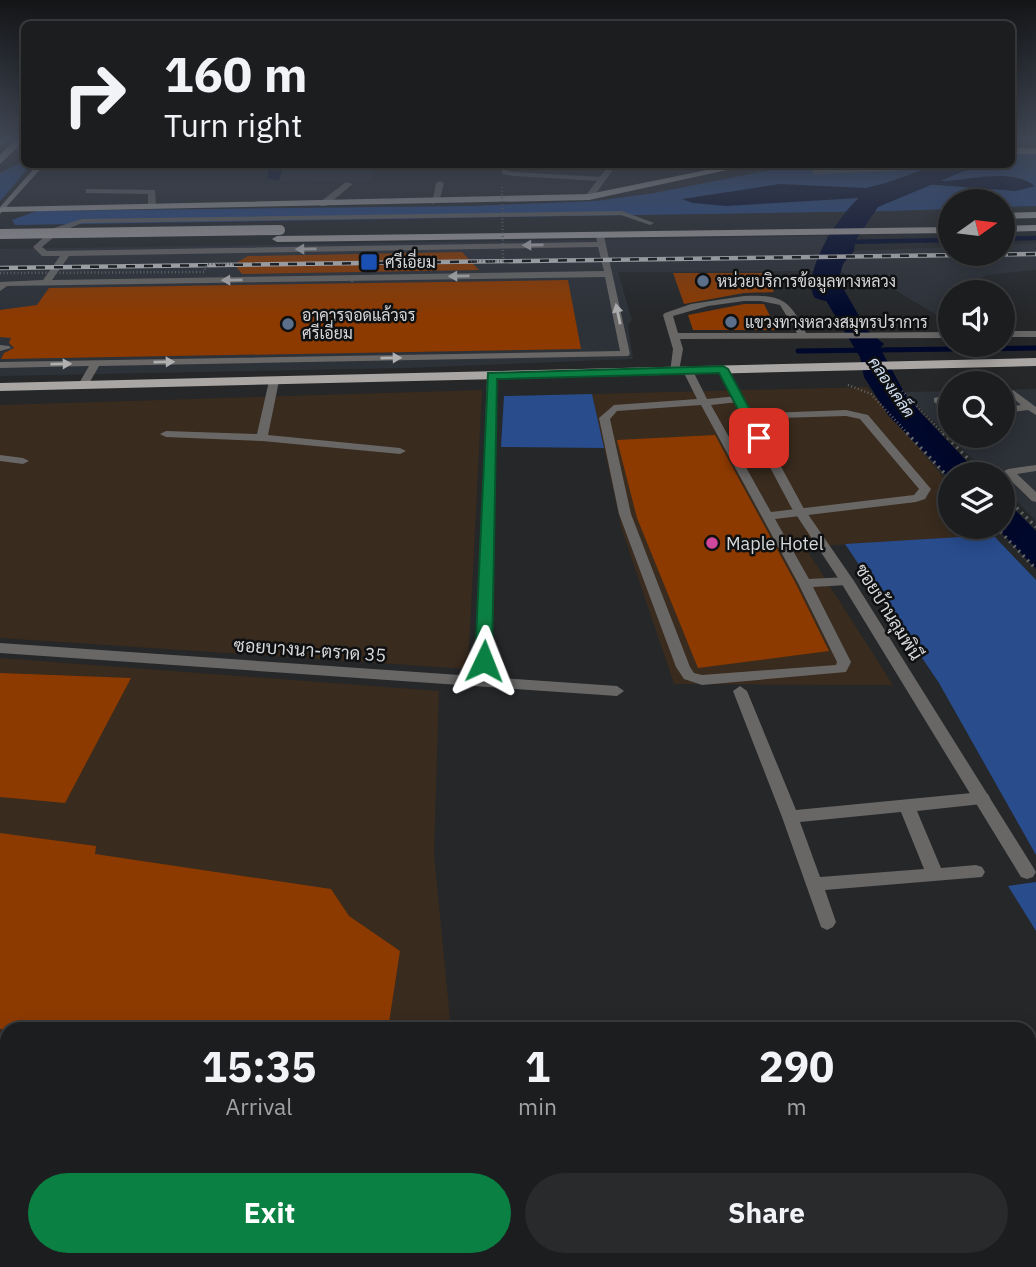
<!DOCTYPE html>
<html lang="en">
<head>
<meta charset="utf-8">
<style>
	:root { --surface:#1c1d1f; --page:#292a2c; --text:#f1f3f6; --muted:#a0a2a4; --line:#3a3b3d; --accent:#0b8043 }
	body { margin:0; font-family:"IBM Plex Sans",Sarabun,sans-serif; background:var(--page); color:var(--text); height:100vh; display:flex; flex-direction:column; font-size:26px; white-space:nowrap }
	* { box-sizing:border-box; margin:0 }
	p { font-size:23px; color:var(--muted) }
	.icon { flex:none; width:38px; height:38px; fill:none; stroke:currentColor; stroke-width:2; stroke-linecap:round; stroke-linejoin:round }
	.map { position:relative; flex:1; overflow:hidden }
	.sheet { position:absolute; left:0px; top:1022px; width:1036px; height:245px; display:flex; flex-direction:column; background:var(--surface); border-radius:21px 21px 0 0; box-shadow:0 4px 18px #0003,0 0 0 2px var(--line) }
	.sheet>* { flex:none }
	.banner { position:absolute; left:21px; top:21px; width:994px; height:147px; border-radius:10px; box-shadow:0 4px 18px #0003,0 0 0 2px var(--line); background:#1c1d1f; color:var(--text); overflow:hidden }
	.needle { width:46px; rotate:76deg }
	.fabs { position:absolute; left:938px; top:189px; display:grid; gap:14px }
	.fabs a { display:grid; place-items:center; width:77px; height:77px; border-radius:50%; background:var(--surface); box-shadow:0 4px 18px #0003,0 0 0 2px var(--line); font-size:35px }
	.pin { position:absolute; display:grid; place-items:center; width:60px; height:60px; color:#fff; margin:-30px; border-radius:14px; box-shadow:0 4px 10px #0006 }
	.me { position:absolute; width:77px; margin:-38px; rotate:2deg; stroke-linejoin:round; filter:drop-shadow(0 0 5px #0008) }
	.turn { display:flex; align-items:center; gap:24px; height:147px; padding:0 28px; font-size:32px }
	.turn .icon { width:91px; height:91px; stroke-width:2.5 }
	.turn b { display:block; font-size:49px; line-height:60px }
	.eta { display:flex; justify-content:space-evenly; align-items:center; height:119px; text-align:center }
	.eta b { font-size:42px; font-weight:700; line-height:49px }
	.primary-button { display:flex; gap:14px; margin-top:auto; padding:14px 28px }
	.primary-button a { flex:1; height:80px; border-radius:42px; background:var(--accent); color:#fff; font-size:28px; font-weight:700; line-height:80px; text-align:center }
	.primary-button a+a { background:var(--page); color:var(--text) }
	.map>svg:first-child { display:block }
	.commercial { fill:#392b1e }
	.built { fill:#2d3138 }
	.green { fill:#294c8d }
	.water { fill:#00082b }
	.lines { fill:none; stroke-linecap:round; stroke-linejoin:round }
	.stream-far1 { stroke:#00082b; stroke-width:4.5 }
	.stream { stroke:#00082b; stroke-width:5 }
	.canal { fill:#00082b; fill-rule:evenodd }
	.river { fill:#00082b; fill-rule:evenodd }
	.building { fill:#8d3a00 }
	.path-far1 { stroke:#646668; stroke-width:2.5; stroke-dasharray:1 2.5; stroke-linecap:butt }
	.path { stroke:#646668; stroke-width:3.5; stroke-dasharray:2 4.5; stroke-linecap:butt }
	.service { fill:#686766; fill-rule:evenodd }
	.minor { fill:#686766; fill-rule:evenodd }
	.secondary { fill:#8c8b89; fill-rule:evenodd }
	.primary { fill:#a9a6a4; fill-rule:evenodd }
	.trunk { fill:#b6b3b0; fill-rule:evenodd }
	.motorway { fill:#c2c0bd; fill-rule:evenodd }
	.rail-casing { stroke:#bfc0c2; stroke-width:4.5 }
	.rail { stroke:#0f1011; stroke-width:2.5; stroke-dasharray:9; stroke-linecap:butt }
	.path-bridge { stroke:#646668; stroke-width:2.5; stroke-dasharray:1 2.5; stroke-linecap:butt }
	.primary-bridge { stroke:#a9a6a4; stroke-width:10 }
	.oneway { fill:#b0b0b1 }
	.route { fill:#0b8043; stroke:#07532c; stroke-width:2 }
	.transit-dot { fill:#1a4fb4; stroke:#0f1011; stroke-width:2.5 }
	.service-dot { fill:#5c6f8a; stroke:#0f1011; stroke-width:2.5 }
	.hotel-dot { fill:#d1479c; stroke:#0f1011; stroke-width:2.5 }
	.labels { text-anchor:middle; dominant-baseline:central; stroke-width:5; stroke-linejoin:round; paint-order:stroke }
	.far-poi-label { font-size:16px; fill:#d6d7d9; stroke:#0f1011; text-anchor:start }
	.far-water-label { font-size:16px; font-style:italic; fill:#d2e0f4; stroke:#0f1011 }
	.poi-label { font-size:18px; fill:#d6d7d9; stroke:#0f1011; text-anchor:start }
	.street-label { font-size:18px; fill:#d6d7d9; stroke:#0f1011 }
</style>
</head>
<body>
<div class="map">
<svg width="1036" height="1267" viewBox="0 0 1036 1267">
	<rect width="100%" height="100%" fill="#252729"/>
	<g class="commercial">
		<path d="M867,387L950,485V527H986L993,535L805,547L893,685L674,684L622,530L592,394Z"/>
		<path d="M482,390L468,669L0,638V405Z"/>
		<path d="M0,658L439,691L434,854L451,1029H7V1185L0,1186Z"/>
	</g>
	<g class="built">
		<path d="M281,164H377V165L369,182L276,181Z"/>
		<path d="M828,236L816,271L618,272L632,320L628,325L633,359L407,368L0,376V249Z"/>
		<path d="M1036,243V270L986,275L970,287L973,292H950V323L890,287L837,271L854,251L950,247V254H1003V245Z"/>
		<path d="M1036,389V521L1003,488V474H988L904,392L950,391V436H1003V390Z"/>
	</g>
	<g class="green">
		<path d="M1012,154H1036V206L1003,207V201H950V209L889,211L15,225L12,220L37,211L471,206L596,201L654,193L796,165L1012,164Z"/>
		<path d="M24,161V164L31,165L0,201V173Z"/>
		<path d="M592,394L604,448L501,447L504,396Z"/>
		<path d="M993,535L1036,580V855L939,683L845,544Z"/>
		<path d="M1036,882V931L1008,886Z"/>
	</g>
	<g class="water">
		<path d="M955,165H976L982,168L939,175L936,181C967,182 1009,166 1035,186L1016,191L923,184L894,196L726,206L693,203L682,199L780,184L866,188Z"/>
		<path d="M828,236L856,237L854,251L837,271L838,279L867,330L884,344L880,348L904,392L920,412L979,474H950V479L888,415L864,377L860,357L816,284V271Z"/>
		<path d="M1003,498L1036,531V569L996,527H1003Z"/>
	</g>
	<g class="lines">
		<g class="stream-far1">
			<path d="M1003,239L1036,238"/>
			<path d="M846,242L950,240"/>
		</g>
		<path class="stream" d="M798,351L1036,348"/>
		<path class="canal" d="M271,164H284L279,181L267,178Z"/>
		<path class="river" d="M939,164H972L969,169L878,207L845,256L839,279L840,292L835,298L825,301L815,298C798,274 845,204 867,192C889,180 916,173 939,164Z"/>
	</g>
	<g class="building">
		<path d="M462,252L479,270L242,274L234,264L248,256Z"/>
		<path d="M673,273H765L774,292L744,293L684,304Z"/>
		<path d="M568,280L581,349L1,359L4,353L14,348L9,343L11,338L0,337V310L37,305L49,288Z"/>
		<path d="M744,304H764L777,330H693L688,315Z"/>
		<path d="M715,435L796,584L829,651L698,668L637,518L617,440Z"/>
		<path d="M0,673L131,678L65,803L0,797Z"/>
		<path d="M0,833L96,846L95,854L331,889L349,916L400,951L388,1029H0Z"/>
	</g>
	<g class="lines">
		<g class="path-far1">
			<path d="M848,385L871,394L909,435"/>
			<path d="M902,391L945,435"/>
		</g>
		<g class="path">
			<path d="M907,433L950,479"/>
			<path d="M943,433L983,474"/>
			<path d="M1003,494L1036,527"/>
			<path d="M996,527L1036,569"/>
		</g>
		<g class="service">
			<path d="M501,164H508V171L513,172L602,177L606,179L602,181L513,176L502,174Z"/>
			<path d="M902,167L899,171L815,174L811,172L815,170Z"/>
			<path d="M440,181L444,183L439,202L432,204L436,183Z"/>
			<path d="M346,182L353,184L326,206H320V202Z"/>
			<path d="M89,189L155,190L156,207L152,209L148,207V194L86,193V189Z"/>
			<path d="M622,211L654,223L650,225L621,215L82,223L60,232L42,247L47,251L597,242L596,236L600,234L604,236L630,354L628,356L99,366L87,387L83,388L78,385L89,366L0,368V362L620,351L605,277L7,286L0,291V282L43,280L60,256H42L33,247L54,228L82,219ZM598,247L604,271L52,280L69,256Z"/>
			<path d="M744,296C782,295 789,299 806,333L950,332V338L680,339L683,349L679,371L670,373L673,349L663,315L665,313L691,304ZM744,301H761L780,305L797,333H678L673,316L708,306Z"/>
			<rect x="1003" y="331" width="33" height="6"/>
			<path d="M0,345L9,346L11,348L0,351Z"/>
			<path d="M688,368L693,371L707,399L738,396L743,399L738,402L711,405L771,512L914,495L919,489L860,419L846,416L747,419L743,418V414L846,410L868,415L931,489L925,499L916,502L775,519L809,579L847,577L854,581L847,585L813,587L851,662L846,672L702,685L684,679L676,667L619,514L599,418L614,405L697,399L683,371ZM701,405L798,583L837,662L836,665L702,675L694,673L690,667L631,514L610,419L617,411Z"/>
			<path d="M274,378L279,381L268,435L400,448L406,451L400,454L262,441L166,437L160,434L166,431L257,434L269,381Z"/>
			<path d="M1013,390L1036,407V415L1028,410L1003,413V407L1021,405L1008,393Z"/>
			<path d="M938,397L950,406V414L934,402V398Z"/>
			<path d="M0,455L23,458L29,461L23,464L0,461Z"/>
			<path d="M1036,465V471L1017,474L1036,492V502L1032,501L1002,472L1008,469Z"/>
			<path d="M0,643L617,686L624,691L617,696L0,653Z"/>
			<path d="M740,686L747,691L796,810L982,792L988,794L990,798L988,802L982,804L917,811L941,868L976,865L982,867L985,872L982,877L825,890L836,922L833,927L827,930L821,927L782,817L733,691ZM901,812L924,869L820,877L800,822Z"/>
			<rect x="0" y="1132" width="7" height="20"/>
		</g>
		<g class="minor">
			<path d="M610,164H617L592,199H586V195Z"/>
			<path d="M723,366L728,369L803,507L854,581L1033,867L1036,872L1033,877L1027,879L1021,877L840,581L791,507L718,369Z"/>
			<path d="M492,373L497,376L490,661L483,666L476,661L487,376Z"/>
		</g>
		<path class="secondary" d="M38,164H45L0,214V207Z"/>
		<g class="primary">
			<rect x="1012" y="148" width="24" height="6"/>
			<path d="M736,164H755L589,200L0,212V208L3,207L589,194Z"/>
			<path d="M1036,212V218L1003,219V213Z"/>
			<path d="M1036,225V231L1003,232V226Z"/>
			<path d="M950,227V233L277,242L272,239L277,236Z"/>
			<path d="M1036,358V366L0,391V383Z"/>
		</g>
		<path class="trunk" d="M14,141H24L0,164V155Z"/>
		<path class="motorway" d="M0,141H7L0,145Z"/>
		<defs>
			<path id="rail" d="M0,268L1036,254"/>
		</defs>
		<use href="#rail" class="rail-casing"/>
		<use href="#rail" class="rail"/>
		<g class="path-bridge">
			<path d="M471,261H503L502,187"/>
			<path d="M0,273L204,272L207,264H234"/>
			<path d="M352,282L353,275"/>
		</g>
		<path class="primary-bridge" d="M0,234L280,230"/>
	</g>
	<defs><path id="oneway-solid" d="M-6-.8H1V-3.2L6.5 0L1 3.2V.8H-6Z" transform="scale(1.75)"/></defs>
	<g class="oneway">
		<use href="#oneway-solid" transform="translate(533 245) rotate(179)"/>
		<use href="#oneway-solid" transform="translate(306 249) rotate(179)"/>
		<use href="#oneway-solid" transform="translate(459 276) rotate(179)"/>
		<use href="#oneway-solid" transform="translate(232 280) rotate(179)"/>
		<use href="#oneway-solid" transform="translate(618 314) rotate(-102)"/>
		<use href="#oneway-solid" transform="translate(391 358) rotate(-1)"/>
		<use href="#oneway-solid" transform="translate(164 362) rotate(-1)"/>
		<use href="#oneway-solid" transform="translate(61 364) rotate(-1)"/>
	</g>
	<linearGradient id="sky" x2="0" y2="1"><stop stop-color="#141517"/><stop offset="0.44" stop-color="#404754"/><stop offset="1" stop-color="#404754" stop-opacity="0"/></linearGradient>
	<rect width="1036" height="318" fill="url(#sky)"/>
	<path class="route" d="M723,366L728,369L765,438L764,441L753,438L719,373L497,379L492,661L489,665H478L475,661L488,373Z"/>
	<rect class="transit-dot" x="360" y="253" width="18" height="18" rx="3.5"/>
	<g class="service-dot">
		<circle cx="703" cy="281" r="7"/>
		<circle cx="731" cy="322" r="7"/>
		<circle cx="288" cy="324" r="7"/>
	</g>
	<circle class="hotel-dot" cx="712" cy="543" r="7"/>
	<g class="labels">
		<g class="far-poi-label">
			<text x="385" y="262">ศรีเอี่ยม</text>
			<text x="717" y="281">หน่วยบริการข้อมูลทางหลวง</text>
			<text x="302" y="315">อาคารจอดแล้วจร<tspan x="302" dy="18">ศรีเอี่ยม</tspan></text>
			<text x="745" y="322">แขวงทางหลวงสมุทรปราการ</text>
		</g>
		<g class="far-water-label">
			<text transform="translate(892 387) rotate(56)">คลองเคล็ด</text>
		</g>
		<g class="poi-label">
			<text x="726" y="543">Maple Hotel</text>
		</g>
		<g class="street-label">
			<text transform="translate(889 612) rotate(58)">ซอยบ้านลุมพินี</text>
			<text transform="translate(310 650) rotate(4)">ซอยบางนา-ตราด 35</text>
		</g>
	</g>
</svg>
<div class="fabs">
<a><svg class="needle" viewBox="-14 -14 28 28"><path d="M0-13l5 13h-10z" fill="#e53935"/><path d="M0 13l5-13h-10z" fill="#a0a2a4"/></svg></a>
<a><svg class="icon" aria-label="sound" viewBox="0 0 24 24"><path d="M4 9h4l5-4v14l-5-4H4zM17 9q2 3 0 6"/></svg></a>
<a><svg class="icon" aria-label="search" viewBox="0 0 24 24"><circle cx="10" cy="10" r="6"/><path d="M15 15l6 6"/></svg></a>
<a><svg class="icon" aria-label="layers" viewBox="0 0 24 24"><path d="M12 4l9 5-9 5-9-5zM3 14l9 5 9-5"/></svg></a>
</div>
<div class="pin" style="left:759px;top:438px;background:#d93025"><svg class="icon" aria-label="arrive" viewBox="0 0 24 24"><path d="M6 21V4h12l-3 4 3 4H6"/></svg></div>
<svg class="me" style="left:484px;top:661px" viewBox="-20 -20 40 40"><path d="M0-17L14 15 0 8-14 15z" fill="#0b8043" stroke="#fff" stroke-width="4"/></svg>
<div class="banner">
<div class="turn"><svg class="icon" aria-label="right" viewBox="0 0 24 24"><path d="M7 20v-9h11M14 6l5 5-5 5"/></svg><div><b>160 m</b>Turn right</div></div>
</div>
<section class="sheet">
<div class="eta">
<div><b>15:35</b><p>Arrival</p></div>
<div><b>1</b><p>min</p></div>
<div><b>290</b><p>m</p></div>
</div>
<div class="primary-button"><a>Exit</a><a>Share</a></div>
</section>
</div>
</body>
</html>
